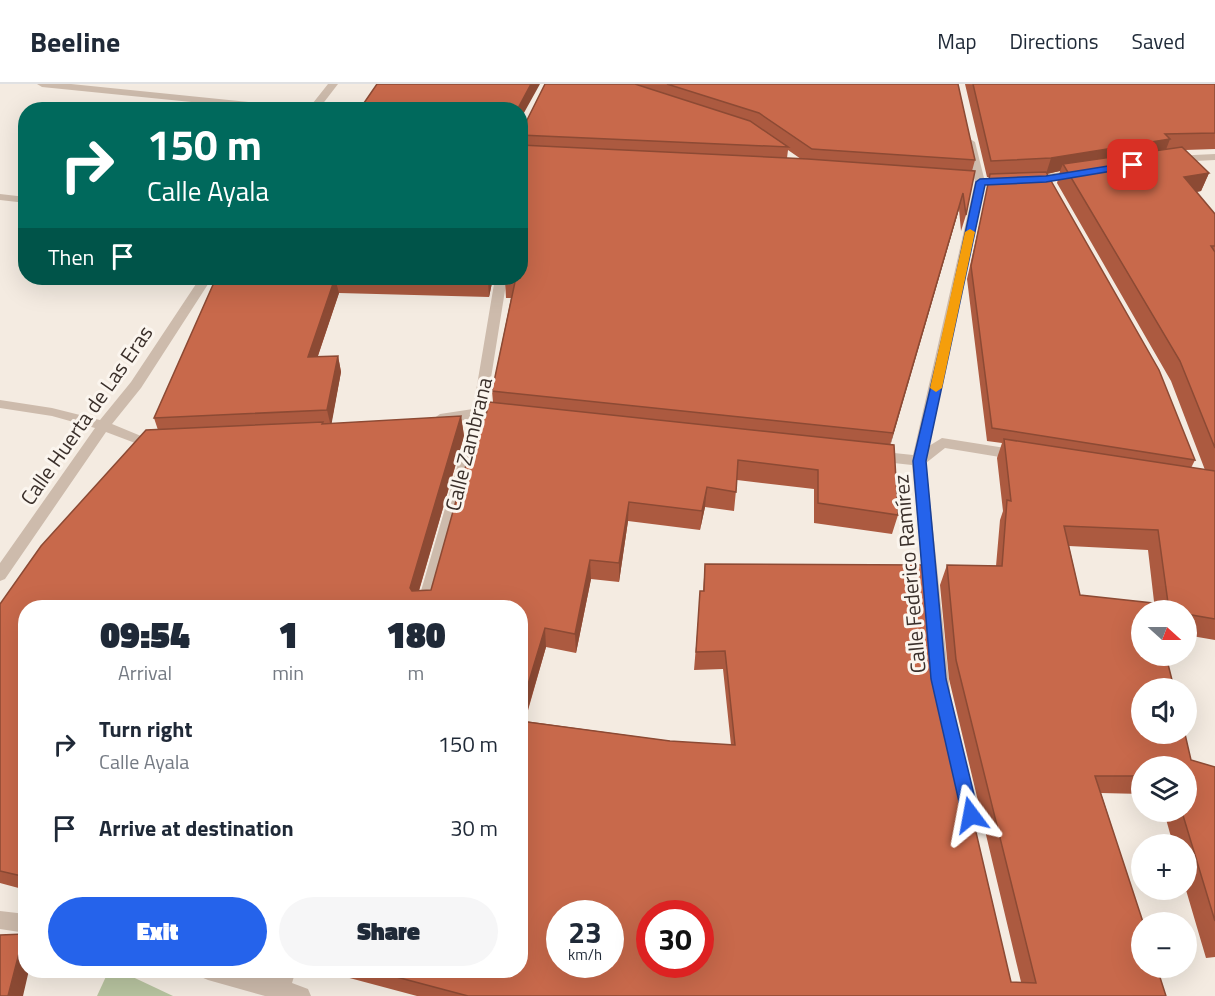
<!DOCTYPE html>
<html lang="en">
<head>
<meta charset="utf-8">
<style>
	:root { --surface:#fff; --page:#f6f6f7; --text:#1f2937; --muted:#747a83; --line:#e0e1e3; --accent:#2563eb }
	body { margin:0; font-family:"Titillium Web",sans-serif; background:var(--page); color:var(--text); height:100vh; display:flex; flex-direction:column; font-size:22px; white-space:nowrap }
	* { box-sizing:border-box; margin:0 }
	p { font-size:20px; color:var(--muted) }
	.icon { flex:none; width:33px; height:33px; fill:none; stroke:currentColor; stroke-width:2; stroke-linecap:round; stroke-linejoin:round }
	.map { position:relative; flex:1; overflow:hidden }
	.details { position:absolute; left:18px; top:516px; width:510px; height:378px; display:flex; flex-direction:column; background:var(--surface); border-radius:24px; box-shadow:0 6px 24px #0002 }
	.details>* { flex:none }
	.guide { position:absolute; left:18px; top:18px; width:510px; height:183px; border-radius:24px; box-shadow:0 6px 24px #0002; background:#00695c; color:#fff; overflow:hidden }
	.needle { width:39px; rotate:111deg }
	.controls { position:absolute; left:1131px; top:516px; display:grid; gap:12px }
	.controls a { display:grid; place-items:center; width:66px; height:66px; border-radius:50%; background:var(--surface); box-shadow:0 6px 24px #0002; font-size:30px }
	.speed { position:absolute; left:546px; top:816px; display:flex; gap:12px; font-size:30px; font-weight:700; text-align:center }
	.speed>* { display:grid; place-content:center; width:78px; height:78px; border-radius:50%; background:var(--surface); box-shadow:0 6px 24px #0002; line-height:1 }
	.speed small { font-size:15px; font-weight:400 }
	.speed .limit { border:9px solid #d22; background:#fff; color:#111 }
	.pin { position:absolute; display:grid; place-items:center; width:51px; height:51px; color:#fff; margin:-26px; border-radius:12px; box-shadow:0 3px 9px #0006 }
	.me { position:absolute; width:66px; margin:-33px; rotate:347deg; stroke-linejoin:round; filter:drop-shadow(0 0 4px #0008) }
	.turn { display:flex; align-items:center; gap:21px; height:126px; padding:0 30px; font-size:27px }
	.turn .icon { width:78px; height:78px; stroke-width:2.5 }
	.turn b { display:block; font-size:42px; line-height:51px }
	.then { display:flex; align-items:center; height:57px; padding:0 30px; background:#0003; gap:12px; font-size:22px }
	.eta { display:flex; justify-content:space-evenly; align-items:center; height:102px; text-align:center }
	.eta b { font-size:36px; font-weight:800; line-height:42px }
	.button { display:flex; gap:12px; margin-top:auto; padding:12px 30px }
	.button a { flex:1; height:69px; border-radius:36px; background:var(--accent); color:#fff; font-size:24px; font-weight:800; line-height:69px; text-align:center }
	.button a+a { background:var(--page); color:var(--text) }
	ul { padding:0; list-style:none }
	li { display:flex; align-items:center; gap:18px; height:84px; padding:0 30px }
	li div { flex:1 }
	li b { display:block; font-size:22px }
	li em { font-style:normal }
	header { display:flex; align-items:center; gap:36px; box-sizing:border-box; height:84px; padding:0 30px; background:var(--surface); border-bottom:2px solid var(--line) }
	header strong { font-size:28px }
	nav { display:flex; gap:33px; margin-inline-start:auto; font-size:21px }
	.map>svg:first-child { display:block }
	.green { fill:#b8c4a0 }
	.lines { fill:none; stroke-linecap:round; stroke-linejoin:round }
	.minor { fill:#cdbbac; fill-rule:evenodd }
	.wall { fill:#ac5a40; fill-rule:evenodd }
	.shaded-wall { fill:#8c4a34 }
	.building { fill:#c8694b; stroke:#8c4a34; stroke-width:1.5; fill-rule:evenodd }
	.route { fill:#2563eb; stroke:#184099; stroke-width:1.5 }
	.slow { fill:#f59e0b }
	.labels { text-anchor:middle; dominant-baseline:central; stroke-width:6; stroke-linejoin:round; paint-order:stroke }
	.street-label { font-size:21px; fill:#3b302b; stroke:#fbf5ee }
</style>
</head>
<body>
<header>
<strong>Beeline</strong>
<nav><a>Map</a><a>Directions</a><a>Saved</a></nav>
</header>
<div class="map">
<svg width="1215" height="912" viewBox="0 0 1215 912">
	<rect width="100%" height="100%" fill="#f4ebe1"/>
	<path class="green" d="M109,886L120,887L173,912H97Z"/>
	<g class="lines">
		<g class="minor">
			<path d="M37,0H71L309,24L328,0H338L318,26H271L42,3Z"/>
			<path d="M970,55L975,58L985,98L929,362L942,354L1018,366L1025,371L1018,376L945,364L926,379L950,607L948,612L942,614L936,612L934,607L912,381L875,377L868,372L875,367L913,371L975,98L965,58Z"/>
			<path d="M1215,70V76L1173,78L1168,75L1173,72Z"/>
			<path d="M1078,86L1082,87V91L1031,98L1026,95L1031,92Z"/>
			<path d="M0,110L26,113V119L0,116Z"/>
			<path d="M200,194H212L141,304L112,340L141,352L161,356L163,359L161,362H143L106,348L5,495L0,497V479L95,344L52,332L0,324V316L52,324L100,336L131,298Z"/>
			<path d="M495,194H507L486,325L505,327L512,332L505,337L484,334L432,524H416L471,335L440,340L433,335L440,330L473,325Z"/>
			<path d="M0,827L26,830V849L0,845Z"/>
			<path d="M198,886H246L273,894L276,886H296L292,899L308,905L311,912H265L208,896L201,893Z"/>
		</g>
	</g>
	<path class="wall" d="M545,0H958L975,76L972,87L966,131L961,147L959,125L890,361L898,431L892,450L814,439V405L737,396L734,427L705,423L700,446L628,437L619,498L591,495L576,569L546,563L525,637L670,657L731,661L723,585L694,586L699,526L703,507L705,480L936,577L1011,898H1021L949,595L940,501L947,481L996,482L1000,436L1003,427L997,374L1002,359L987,357L967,195L990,93H987L965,0H1215V65L1185,66L1209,89L1201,107L1196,108L1215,130V556L1186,551V526H1155L1148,466L1069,462L1080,511L1191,676L1215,683V873L1206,874L1186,806V760H1173L1164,728H1186V682H1142V710L1101,709L1166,912H417L327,888L326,886H520L26,524V806L0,799V520L158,346L154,334L216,194H493L489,213L339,209L318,272H338L341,288L331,340L461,332L464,352L419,507L431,506L486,331L493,318L492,307L511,214H506L505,197L520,194V41L526,38ZM788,66L801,75L787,74ZM1060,87L1057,99L1171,297L1205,386L1191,384L1195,376L1047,90Z"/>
	<g class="shaded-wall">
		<path d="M531,0H540L520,36V26L517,25Z"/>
		<path d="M1170,55L1164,71L1063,80L1060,87L1046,90L1051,74Z"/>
		<path d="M1209,89L1201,107L1176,112L1184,93Z"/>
		<path d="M963,109L959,125L889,366L893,349Z"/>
		<path d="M335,194L339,209L312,289L308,273Z"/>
		<path d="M489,194H493L489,213L488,197Z"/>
		<path d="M338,272L341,288L331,343L327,326Z"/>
		<path d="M461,332L464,352L414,523L410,504Z"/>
		<path d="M707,403L705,423L700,446L702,427Z"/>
		<path d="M629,418L628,437L619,498V479Z"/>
		<path d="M590,476L591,495L576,569L575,550Z"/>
		<path d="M545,544L546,563L520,652V627Z"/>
		<path d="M24,850L26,851V886H29L23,912H8Z"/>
	</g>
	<g class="building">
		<path d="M377,0H531L517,26H357L364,19Z"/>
		<path d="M545,0H635L750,37L788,63L520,51V41L526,38Z"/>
		<path d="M667,0H958L975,76L812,65L759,29Z"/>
		<path d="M973,0H1215V49L1165,50L1170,55L1051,74L991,77Z"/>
		<path d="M520,61L808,75L975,87L966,131L963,109L893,349L492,307L515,198L505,197V194H520Z"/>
		<path d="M1182,63L1209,89L1184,93L1215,130V162H1211L1215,168V364L1180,277L1063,80Z"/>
		<path d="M1046,88L1159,286L1195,376L992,344L971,182L990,90Z"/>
		<path d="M216,194H335L308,273L338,272L327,326L154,334Z"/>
		<path d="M375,194H489L488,197Z"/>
		<path d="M489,318L894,361L898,431L818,419V386L738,376L736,408L707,403L702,427L629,418L619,479L590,476L575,550L545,544L520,627V524H26V793L0,787V520L41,462L146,346L323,338L322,340L461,332L410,504L412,507L431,506L480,331H486Z"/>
		<path d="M1004,355L1215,387V535L1186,530V526H1169L1158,446L1064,442L1080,511L1153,519L1155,526H1142V572H1166L1174,604H1142V650H1185L1191,676L1215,683V837L1182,728H1186V682H1142V692H1095L1143,838H1142V884H1157L1166,912H468L370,886H520V637L670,657L735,661L725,567L696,568L700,507H704L705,480L927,481L936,577L1011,898L1036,899L956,576L947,481L1002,482L1007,416L1011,417ZM560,830H610V880H560ZM650,830H700V880H650Z"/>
		<path d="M24,850L8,912H0V851Z"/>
	</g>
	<path class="route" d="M1133,78L1136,79V83L1046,98L985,101L926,377L946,595L979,731L977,736L971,738L965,736L962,731L931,595L913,377L948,230L976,98L980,95L1046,92Z"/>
	<path class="slow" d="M970,145L975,148L942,304L936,308L930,304L965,148Z"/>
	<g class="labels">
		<g class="street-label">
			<text transform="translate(86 331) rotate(-55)">Calle Huerta de Las Eras</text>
			<text transform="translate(468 360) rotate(-76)">Calle Zambrana</text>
			<text transform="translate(909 490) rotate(-95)">Calle Federico Ramírez</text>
		</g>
	</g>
</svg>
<div class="controls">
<a><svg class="needle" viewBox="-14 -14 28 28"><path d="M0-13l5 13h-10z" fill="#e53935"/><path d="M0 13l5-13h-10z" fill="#747a83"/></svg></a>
<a><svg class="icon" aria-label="sound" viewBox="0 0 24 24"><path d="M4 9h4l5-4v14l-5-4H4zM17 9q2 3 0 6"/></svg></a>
<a><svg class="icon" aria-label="layers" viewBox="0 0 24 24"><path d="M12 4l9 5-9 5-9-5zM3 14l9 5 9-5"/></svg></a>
<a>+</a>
<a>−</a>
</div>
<div class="speed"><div>23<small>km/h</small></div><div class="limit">30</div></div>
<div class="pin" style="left:1133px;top:81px;background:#d93025"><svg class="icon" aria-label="arrive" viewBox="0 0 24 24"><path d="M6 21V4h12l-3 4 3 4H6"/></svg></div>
<svg class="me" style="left:971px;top:731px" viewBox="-20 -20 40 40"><path d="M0-17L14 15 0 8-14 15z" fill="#2563eb" stroke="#fff" stroke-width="4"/></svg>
<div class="guide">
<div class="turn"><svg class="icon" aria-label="right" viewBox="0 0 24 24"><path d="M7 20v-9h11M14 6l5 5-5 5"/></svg><div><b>150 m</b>Calle Ayala</div></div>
<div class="then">Then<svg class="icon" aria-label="arrive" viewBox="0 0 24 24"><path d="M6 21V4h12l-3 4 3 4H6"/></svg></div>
</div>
<section class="details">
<div class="eta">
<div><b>09:54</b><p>Arrival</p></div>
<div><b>1</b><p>min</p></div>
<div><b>180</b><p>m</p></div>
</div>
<ul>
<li><svg class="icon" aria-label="right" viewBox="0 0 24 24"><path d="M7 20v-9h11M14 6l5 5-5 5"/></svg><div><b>Turn right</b><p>Calle Ayala</p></div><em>150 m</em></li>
<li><svg class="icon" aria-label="arrive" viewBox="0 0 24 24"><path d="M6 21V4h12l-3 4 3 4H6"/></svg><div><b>Arrive at destination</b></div><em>30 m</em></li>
</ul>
<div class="button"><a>Exit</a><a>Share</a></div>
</section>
</div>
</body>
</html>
